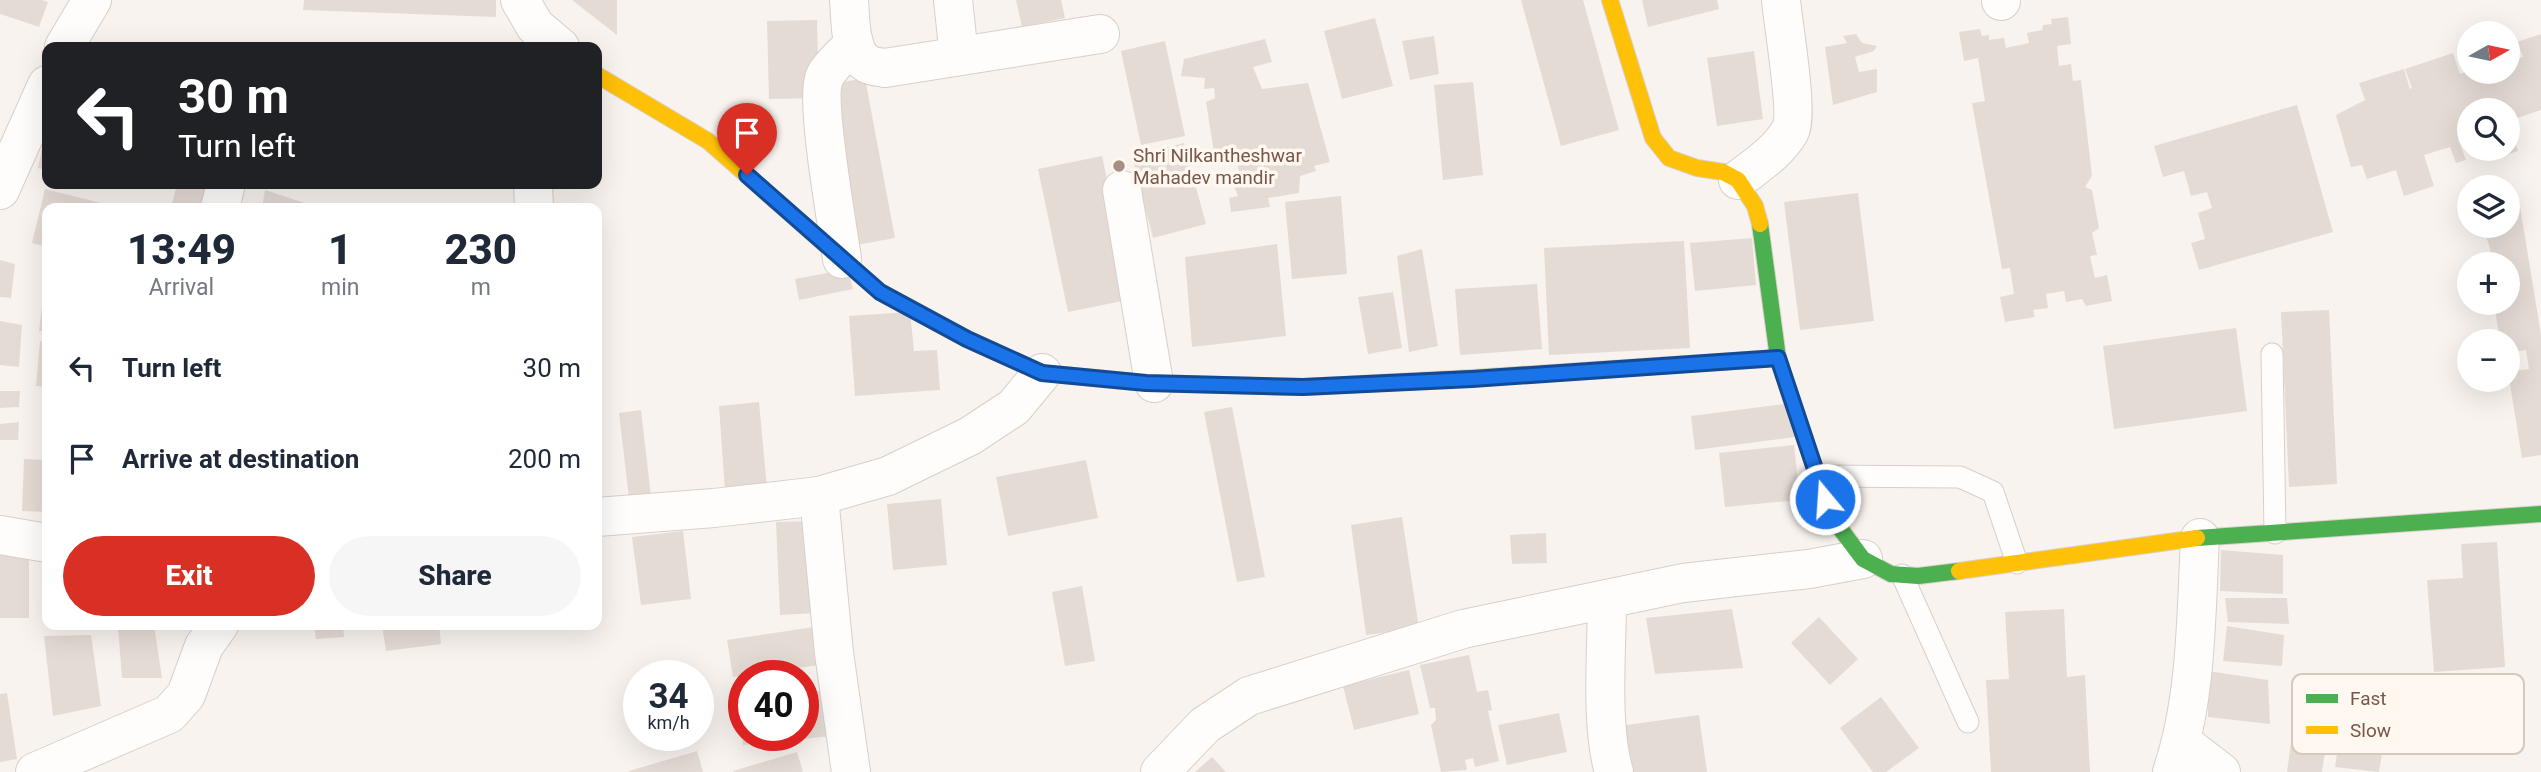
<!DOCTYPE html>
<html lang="en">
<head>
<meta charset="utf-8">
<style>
	:root { --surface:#fff; --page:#f6f6f7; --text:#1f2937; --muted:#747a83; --accent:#d93025 }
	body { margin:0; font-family:Roboto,sans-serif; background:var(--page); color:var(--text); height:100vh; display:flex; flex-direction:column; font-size:26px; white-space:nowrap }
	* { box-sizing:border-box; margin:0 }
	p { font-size:23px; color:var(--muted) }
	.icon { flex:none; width:38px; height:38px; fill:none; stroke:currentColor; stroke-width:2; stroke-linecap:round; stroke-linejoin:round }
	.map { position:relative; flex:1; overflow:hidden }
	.details { position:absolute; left:42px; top:203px; width:560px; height:427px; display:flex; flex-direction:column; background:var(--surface); border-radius:14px; box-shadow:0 7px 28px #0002 }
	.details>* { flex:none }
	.hud { position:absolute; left:42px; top:42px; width:560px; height:147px; border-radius:14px; box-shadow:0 7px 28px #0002; background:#202124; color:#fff; overflow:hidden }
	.needle { width:46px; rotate:81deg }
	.tools { position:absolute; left:2457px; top:21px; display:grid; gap:14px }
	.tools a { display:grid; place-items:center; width:63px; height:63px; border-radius:50%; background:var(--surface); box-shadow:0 7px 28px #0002; font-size:35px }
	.speed { position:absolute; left:623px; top:660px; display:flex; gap:14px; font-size:35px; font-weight:700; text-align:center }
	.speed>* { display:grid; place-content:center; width:91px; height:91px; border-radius:50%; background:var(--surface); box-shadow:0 7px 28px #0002; line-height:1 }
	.speed small { font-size:18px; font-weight:400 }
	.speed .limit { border:10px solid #d22; background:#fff; color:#111 }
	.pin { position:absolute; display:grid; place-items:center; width:60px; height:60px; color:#fff; margin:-72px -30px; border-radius:50% 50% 50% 0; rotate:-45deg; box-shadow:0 0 7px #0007 }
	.pin .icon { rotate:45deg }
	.me { position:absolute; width:77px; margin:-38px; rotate:342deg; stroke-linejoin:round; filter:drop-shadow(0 0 5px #0008) }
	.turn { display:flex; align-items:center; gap:24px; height:147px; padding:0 21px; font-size:32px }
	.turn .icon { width:91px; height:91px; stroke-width:2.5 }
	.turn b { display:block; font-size:49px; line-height:60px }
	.eta { display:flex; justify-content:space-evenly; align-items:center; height:119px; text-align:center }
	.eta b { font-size:42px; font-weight:800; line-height:49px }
	.button { display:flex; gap:14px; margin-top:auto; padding:14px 21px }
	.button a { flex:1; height:80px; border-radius:42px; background:var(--accent); color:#fff; font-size:28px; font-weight:800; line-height:80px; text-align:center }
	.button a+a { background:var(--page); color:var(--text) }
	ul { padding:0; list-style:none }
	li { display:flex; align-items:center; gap:21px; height:91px; padding:0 21px }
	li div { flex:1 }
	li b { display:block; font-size:26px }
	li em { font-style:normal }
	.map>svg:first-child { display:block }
	.building { fill:#e5dbd5 }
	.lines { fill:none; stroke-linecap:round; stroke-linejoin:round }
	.lane-casing { stroke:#d8cfca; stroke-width:23 }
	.street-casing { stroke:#d8cfca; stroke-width:40 }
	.fast-casing { stroke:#d9d0cb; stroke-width:18 }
	.slow-casing { stroke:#d9d0cb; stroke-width:18 }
	.lane { stroke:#fefdfc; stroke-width:21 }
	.street { stroke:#fefdfc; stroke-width:38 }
	.fast { stroke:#4caf50; stroke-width:16 }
	.slow { stroke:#ffc107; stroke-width:16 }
	.route-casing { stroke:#114b97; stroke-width:18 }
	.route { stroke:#1a73e8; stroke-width:12 }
	.poi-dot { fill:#a58e84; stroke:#fff8f0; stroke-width:2.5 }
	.labels { text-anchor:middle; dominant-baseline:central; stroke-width:7; stroke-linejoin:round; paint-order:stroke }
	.poi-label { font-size:19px; fill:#79574b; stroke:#fff8f0; text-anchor:start }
	.key { fill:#fff8f0; stroke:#d7c8be; stroke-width:2 }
	.key-label { font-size:19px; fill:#79574b }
</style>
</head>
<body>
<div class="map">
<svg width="2541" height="772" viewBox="0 0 2541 772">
	<rect width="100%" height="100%" fill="#f8f3ee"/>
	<g class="building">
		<path d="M0,0H42L48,2L39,27L0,14Z"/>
		<path d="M304,0H496V17L303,10Z"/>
		<path d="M572,0H617V35Z"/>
		<path d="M1016,0H1061L1065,18L1022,27Z"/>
		<path d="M1521,0H1583L1619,130L1561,146Z"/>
		<path d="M1642,0H1717L1719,9L1648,27Z"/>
		<path d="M2068,17L2071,44L2057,46L2059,66L2071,64L2073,81L2081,80L2092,176L2085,187L2092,190L2099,228L2092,233L2097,255L2090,256L2095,278L2107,275L2112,301L2086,306L2082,299L2066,302L2064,291L2046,294L2048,308L2033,310L2035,317L2005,322L2000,297L2014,294L2010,268L2002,269L1972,103L1985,101L1978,58L1964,61L1959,32L1980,29L1982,36L1989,35V40L2004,38L2006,48L2029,43L2027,33L2042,30L2043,25L2052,24L2051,19Z"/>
		<path d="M1375,18L1393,86L1342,99L1324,31Z"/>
		<path d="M817,20L819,98L769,99L767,21Z"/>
		<path d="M1856,34L1862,43L1877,46L1874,51L1855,57L1859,72L1877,69V92L1833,105L1825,47L1847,43L1843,36Z"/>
		<path d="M2541,34V110L2508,121V110H2469V135L2458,139L2466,160L2456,163L2450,147L2424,155L2434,186L2404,196L2396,170L2367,179L2362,165L2351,167L2336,115L2365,100L2359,83L2404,69L2410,89L2412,88L2405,69L2453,53L2460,74L2469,71L2466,64L2469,62V72H2508V51L2511,60L2523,57L2517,42Z"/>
		<path d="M1434,36L1439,74L1410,80L1402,41Z"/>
		<path d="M1265,39L1272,62L1253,67L1262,89L1308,83L1330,162L1314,166L1316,171L1300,176L1299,193L1268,198L1270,207L1231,212L1229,198L1238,196L1231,179L1241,178L1235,156L1215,159L1206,102L1215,98L1214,88L1204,89L1205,78L1181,76L1184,59Z"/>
		<path d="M1165,41L1185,136L1141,145L1121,51Z"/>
		<path d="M1754,51L1763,119L1717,126L1707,58Z"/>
		<path d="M865,78L895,238L851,246L827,85Z"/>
		<path d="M1473,82L1483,175L1443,180L1434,85Z"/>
		<path d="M2297,105L2333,232L2199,270L2191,243L2205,239L2198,213L2212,208L2207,192L2191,196L2184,171L2163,177L2154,146Z"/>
		<path d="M2508,122L2518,151L2509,154L2507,149Z"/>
		<path d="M46,129H47V170L38,168Z"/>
		<path d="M1184,143L1206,224L1153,238L1132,157Z"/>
		<path d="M1102,156L1132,299L1068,312L1038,169Z"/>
		<path d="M177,184H221L215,208H171Z"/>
		<path d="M45,189L101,203L99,208H47V247L32,243Z"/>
		<path d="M265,190L320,208H262Z"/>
		<path d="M1858,193L1874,321L1800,330L1784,202Z"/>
		<path d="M1341,196L1347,274L1292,279L1285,202Z"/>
		<path d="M2519,200L2541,335V455L2522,458L2508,372L2529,369L2526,350L2508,353V341H2500L2494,303H2508V264H2485L2491,252L2483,226H2508V202Z"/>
		<path d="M1752,238L1756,285L1695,291L1690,243Z"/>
		<path d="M1684,241L1690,348L1549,355L1544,248Z"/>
		<path d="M1277,244L1286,336L1192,347L1185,257Z"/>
		<path d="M1422,249L1438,346L1409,352L1397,256Z"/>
		<path d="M0,260L15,264L11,298L0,297Z"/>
		<path d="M848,269L853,289L799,300L795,279Z"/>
		<path d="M1537,284L1542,349L1460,355L1455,289Z"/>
		<path d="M44,290H47V331H39Z"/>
		<path d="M1393,292L1402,348L1368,354L1358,297Z"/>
		<path d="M2329,310L2337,484L2289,487L2281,312Z"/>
		<path d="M910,312L914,351L937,350L940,390L855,396L849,316Z"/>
		<path d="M0,321L22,325L19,367L0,365Z"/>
		<path d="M2236,328L2247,411L2114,429L2103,346Z"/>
		<path d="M40,341L47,342V387L36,386Z"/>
		<path d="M0,391H20L19,407L0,408Z"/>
		<path d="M759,402L767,488L725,491L719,406Z"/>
		<path d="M1791,403L1795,437L1695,450L1691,416Z"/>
		<path d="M1232,407L1265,577L1237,582L1204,412Z"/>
		<path d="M641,410L652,505L630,507L619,413Z"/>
		<path d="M19,422L18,440H0V424Z"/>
		<path d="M1794,445L1800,500L1725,507L1719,453Z"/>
		<path d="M24,459L47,460V512L22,511Z"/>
		<path d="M1086,460L1098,518L1008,536L996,477Z"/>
		<path d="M941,499L947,565L893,570L887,504Z"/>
		<path d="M1402,517L1419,628L1366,635L1351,525Z"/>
		<path d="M813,521L817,613L780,615L776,522Z"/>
		<path d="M683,531L691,599L641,605L632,537Z"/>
		<path d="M1546,533L1547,563L1512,564L1510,535Z"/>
		<path d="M2497,542L2505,667L2434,672L2427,580L2463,578L2461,544Z"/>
		<rect x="0" y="546" width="29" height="72"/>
		<path d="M2221,550L2283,555V594L2220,591Z"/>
		<path d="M1082,586L1095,661L1065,666L1052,592Z"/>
		<path d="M2225,598H2287L2289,624L2228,622Z"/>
		<path d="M1732,609L1743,668L1655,674L1646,618Z"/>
		<path d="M2064,609L2067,677L2085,675L2090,772H1991L1986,680L2009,679L2005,612Z"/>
		<path d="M1819,617L1858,659L1830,685L1791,643Z"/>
		<path d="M154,625L162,678H122L118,627Z"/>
		<path d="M314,625H343L344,637L316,639Z"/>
		<path d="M382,625H439L441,644L386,651Z"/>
		<path d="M821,626L826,664L733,677L727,640Z"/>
		<path d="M2227,626L2284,635L2282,666L2223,661Z"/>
		<path d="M91,635L101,706L53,716L44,636Z"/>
		<path d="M1469,655L1477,692L1488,690L1492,710L1488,711L1499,761L1475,767L1473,758L1465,760L1467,770L1441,772L1431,725L1436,720L1435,708H1430L1420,665Z"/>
		<path d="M1409,670L1419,714L1354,730L1343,686Z"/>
		<path d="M2208,671L2268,680L2270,724L2208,717Z"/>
		<path d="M2349,673L2394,681L2379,772L2335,767Z"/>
		<path d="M2521,675L2525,734L2422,742L2418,683Z"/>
		<path d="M827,690L832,736L743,745L742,735H803V693Z"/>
		<path d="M7,693L17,759L0,762V694Z"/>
		<path d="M1881,697L1919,748L1886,772H1873L1840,728Z"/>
		<path d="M2296,707L2331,712L2322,772H2287Z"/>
		<path d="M1559,713L1567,752L1507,765L1498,725Z"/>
		<path d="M1699,715L1707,772H1633L1619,726Z"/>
		<path d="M697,751L703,772H629V771Z"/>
		<path d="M797,752L803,772H734L733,771Z"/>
		<path d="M1212,757L1226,772H1195Z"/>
	</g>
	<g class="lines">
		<defs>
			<g id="lane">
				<path d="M2272,354L2275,533"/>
				<path d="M1817,476L1960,477L1993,492L2017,563"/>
				<path d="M1902,575L1968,722"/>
			</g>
			<g id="street">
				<path d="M520,0L535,26L560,47"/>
				<path d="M849,0C851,19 848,53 868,64C873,67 881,67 885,68L1100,34"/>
				<path d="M953,0L959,56"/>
				<path d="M2001,0V1"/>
				<path d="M64,47L92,0"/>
				<path d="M1738,180C1757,165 1778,152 1790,131C1799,115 1783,23 1781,0"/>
				<path d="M533,184L534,208"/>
				<path d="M0,190L47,85"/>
				<path d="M1122,190L1154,383"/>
				<path d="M220,208L226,184"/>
				<path d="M842,259C838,228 814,98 825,76C831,64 846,53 854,43"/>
				<path d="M819,496L834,653L851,772"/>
				<path d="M597,517L714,508L819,496L888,476L970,436L1014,407L1042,373"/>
				<path d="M0,535L47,543"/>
				<path d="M1607,599C1607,650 1600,725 1614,772"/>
				<path d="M2182,742L2221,772"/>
				<path d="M35,772L169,714L186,695L204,646L219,625"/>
				<path d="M1160,772L1205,725L1249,696L1463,629L1683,583L1809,569L1863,559"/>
				<path d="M2172,772C2197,698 2196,616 2200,538"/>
			</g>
			<g id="fast">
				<path d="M1760,224L1778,358L1825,499L1842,531L1863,559L1891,574L1918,576L1959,571"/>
				<path d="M835,253L880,292L967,339L1042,373L1146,383L1303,387L1473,378"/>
				<path d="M2197,538L2541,514"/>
			</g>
			<g id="slow">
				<path d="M1610,0L1653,138L1669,158L1697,168L1723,172L1738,180L1755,206L1760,224"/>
				<path d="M597,75L708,141L835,253"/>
				<path d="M1473,378L1778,358"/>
				<path d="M1959,571L2197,538"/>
			</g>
		</defs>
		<use href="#lane" class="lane-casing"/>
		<use href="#street" class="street-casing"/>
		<use href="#fast" class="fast-casing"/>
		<use href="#slow" class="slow-casing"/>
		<use href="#lane" class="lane"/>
		<use href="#street" class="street"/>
		<use href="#fast" class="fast"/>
		<use href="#slow" class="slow"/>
	</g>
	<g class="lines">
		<defs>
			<path id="route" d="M747,175L880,292L967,339L1042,373L1146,383L1303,387L1472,379L1778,358L1825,499"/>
		</defs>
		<use href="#route" class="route-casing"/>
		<use href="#route" class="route"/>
	</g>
	<circle class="poi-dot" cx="1119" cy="166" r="7"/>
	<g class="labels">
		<g class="poi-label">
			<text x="1133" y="155">Shri Nilkantheshwar<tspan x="1133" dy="22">Mahadev mandir</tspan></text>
		</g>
	</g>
	<rect x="2292" y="674" width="232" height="80" rx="10" class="key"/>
	<rect x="2306" y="694" width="32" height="9" fill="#4caf50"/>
	<rect x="2306" y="726" width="32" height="8" fill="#ffc107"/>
	<g class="key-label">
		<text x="2350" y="705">Fast</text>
		<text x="2350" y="737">Slow</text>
	</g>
</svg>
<div class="tools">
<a><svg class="needle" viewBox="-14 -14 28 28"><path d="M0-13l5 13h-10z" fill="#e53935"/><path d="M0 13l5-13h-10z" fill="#747a83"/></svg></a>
<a><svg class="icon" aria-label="search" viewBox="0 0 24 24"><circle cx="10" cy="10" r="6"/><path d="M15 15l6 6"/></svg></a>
<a><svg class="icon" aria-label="layers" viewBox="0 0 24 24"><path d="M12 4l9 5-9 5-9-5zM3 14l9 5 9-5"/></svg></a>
<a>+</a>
<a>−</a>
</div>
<div class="speed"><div>34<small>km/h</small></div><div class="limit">40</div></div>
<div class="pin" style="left:747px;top:175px;background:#d93025"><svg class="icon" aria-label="arrive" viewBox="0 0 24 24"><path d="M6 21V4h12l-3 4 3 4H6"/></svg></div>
<svg class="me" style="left:1825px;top:499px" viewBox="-20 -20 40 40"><circle r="17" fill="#1a73e8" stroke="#fff" stroke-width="3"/><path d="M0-11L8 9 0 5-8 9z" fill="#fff"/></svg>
<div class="hud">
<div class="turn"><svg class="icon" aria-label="left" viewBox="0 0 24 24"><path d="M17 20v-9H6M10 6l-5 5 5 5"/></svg><div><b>30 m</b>Turn left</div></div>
</div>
<section class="details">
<div class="eta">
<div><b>13:49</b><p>Arrival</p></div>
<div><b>1</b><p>min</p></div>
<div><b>230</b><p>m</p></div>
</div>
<ul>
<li><svg class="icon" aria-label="left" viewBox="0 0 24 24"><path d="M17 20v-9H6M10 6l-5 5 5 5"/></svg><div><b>Turn left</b></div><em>30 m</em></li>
<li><svg class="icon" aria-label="arrive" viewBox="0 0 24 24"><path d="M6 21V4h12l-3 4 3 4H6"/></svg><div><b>Arrive at destination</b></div><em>200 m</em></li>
</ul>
<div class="button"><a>Exit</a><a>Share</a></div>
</section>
</div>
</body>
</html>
